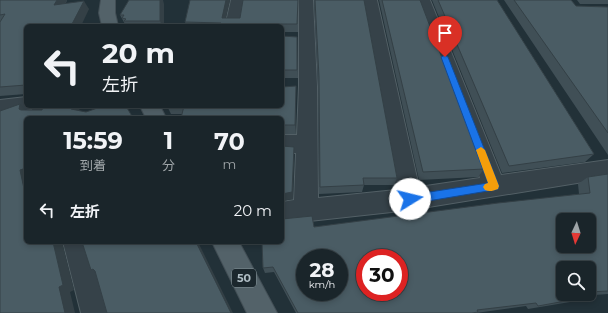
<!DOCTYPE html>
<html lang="ja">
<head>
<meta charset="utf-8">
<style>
	:root { --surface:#1a252a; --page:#232d32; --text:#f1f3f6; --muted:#9fa5a8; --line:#384247 }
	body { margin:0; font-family:Montserrat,"Noto Sans JP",sans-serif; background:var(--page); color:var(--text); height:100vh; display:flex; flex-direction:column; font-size:15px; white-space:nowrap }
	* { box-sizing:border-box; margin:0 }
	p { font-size:13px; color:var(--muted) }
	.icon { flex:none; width:22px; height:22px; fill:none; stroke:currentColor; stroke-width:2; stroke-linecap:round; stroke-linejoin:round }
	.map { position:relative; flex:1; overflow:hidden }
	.side { position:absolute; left:24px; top:116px; width:260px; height:128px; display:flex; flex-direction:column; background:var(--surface); border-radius:6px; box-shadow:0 2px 6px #0003,0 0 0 1px var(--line) }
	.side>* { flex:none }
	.guide { position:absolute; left:24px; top:24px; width:260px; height:84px; border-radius:6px; box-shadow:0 2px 6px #0003,0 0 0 1px var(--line); background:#1a252a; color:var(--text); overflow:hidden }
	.needle { width:26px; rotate:184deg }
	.fabs { position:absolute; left:556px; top:213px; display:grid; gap:8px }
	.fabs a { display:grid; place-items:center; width:40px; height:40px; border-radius:6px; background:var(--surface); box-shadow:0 2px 6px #0003,0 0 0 1px var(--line); font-size:20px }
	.speed { position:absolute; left:296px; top:249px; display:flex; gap:8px; font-size:20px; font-weight:700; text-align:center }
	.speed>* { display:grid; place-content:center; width:52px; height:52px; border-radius:50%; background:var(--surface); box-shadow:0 2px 6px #0003,0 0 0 1px var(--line); line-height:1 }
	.speed small { font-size:10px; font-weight:400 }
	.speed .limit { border:6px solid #d22; background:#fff; color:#111 }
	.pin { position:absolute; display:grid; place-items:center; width:34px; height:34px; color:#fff; margin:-41px -17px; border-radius:50% 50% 50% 0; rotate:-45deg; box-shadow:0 0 4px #0007 }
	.pin .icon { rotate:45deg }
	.me { position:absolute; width:44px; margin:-22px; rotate:81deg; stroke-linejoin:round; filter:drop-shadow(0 0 3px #0008) }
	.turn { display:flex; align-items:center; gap:14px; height:84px; padding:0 12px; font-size:18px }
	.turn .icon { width:52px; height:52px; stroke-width:2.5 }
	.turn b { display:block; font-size:28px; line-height:34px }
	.eta { display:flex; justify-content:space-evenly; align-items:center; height:68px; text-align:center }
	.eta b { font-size:24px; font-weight:700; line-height:28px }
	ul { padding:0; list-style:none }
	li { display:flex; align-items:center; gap:12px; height:52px; padding:0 12px }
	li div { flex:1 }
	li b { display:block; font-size:15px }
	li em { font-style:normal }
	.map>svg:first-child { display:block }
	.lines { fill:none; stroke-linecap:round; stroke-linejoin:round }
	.minor-casing { stroke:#536066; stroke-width:2 }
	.primary-casing { stroke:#424e55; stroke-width:2 }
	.minor { fill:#364249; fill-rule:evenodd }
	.primary { fill:#536269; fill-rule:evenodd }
	.wall { fill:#404f56; fill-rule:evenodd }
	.shaded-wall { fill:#344046 }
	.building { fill:#4a5c64; stroke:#344046; fill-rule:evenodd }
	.route { fill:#1a73e8; stroke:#114b97 }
	.slow { fill:#f59e0b }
	.labels { text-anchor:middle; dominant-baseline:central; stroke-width:3; stroke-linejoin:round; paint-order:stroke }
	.shield { fill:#1b272d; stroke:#839197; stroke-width:1 }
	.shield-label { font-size:11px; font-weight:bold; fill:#b0bec5 }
</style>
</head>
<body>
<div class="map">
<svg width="608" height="313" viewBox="0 0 608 313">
	<rect width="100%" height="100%" fill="#223138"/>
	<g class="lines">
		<defs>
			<g id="minor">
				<path d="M231,0H245L241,26H225Z"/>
				<path d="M299,0H313L317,86L318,198L396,190L363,0H377L419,187L480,178L416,0H430L501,175L608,160V178L410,210L282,224V202L294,200L296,153H282V135H297L299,86Z"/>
				<path d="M26,97V106H52L50,118H30L32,109L0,114V100Z"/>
				<path d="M63,242H89L111,313H81Z"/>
			</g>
			<g id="primary">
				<path d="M101,0H115V13L118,26H102L99,13Z"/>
				<path d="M140,106H160L166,118H146Z"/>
				<path d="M212,242H239L277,313H247Z"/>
			</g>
		</defs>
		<use href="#minor" class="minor-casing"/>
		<use href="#primary" class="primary-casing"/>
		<use href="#minor" class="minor"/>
		<use href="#primary" class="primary"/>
	</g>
	<g class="wall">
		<path d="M0,0H67L66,3L89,9L26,26V94L0,96Z"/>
		<path d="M298,0V32H282V26H187L185,22L226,18H240Z"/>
		<path d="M314,0H364L397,178L394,185H364L362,192L319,194L318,86Z"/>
		<path d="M379,0H420L484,169L478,177L419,180Z"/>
		<path d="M432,0H497L594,154L585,162L502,173Z"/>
		<path d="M504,0H571L576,6L608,7V155Z"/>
		<path d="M577,0H608V4H580Z"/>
		<path d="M164,4V26H126L120,15Z"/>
		<path d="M282,36L297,37L298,78H282Z"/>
		<path d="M296,86V134H282V118L182,114H171L167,106H282Z"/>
		<path d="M608,174V294L581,296L582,298L570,302L528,309L526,306L476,313H296L274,272L265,273L263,268L262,242L249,243L248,242H282L314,227L579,194L578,184L588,177ZM589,268V294H563Z"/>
	</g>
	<g class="shaded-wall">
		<path d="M57,0H67L60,14L54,5Z"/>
		<path d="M160,0H163L164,4V26H162L160,21Z"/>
		<path d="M226,0H230L224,26L222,18Z"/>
		<path d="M84,1L89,9L81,26H71Z"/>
		<path d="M296,86V134L295,125Z"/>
		<path d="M20,104L30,113L21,110L19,109Z"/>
		<path d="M71,106H80L78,118L71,109Z"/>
		<path d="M294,147V154L293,199L282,201V194Z"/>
		<path d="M26,168V198L20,170Z"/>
		<path d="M53,242H62L74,290L70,292L75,313H65L59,287Z"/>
		<path d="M196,242H198L233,313H231Z"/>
	</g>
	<g class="building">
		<path d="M0,0H57L54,5L84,1L71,26H26V85L0,87V22L5,14L0,15Z"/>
		<path d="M129,0H160V21H124L126,19L122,18L124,15H120Z"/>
		<path d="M190,0H226L222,18H240L243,0H298L297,24H281L280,26H221V23L185,22Z"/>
		<path d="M315,0H364L397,178H363L364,185L320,187L319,77Z"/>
		<path d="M382,0H420L484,169L423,172Z"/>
		<path d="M438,0H497L594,154L509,166Z"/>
		<path d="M514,0H571L576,6L608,7V133Z"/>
		<path d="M282,36L297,37V70H282Z"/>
		<path d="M296,86L295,125H282V118H181L184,106H282V87Z"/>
		<path d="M20,104L19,109L21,110H42L43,106H71V109L86,112L103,106H126L133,118H26V168L20,170L26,198V242H53L63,285L59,287L65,313H0V111Z"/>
		<path d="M282,146L294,147L292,192L282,194Z"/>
		<path d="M608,174V291L589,292V268H563V294H580L582,298L538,306L536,303L477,310L478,312L472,313H298L273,267L263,268L262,242H282V219L312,216L314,227L498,203L590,193L588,177ZM563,220H589V246H563ZM305,258H339V292H305ZM365,258H399V292H365Z"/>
		<path d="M82,242H196L231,313H107L95,271L93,269L91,270Z"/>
	</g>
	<path class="route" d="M445,55L448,57L499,186L498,189L494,190L410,204L407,202L405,199L407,196L410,195L488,183L441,57Z"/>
	<path class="slow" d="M481,147L485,150L499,186L498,189C493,191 489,192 485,190L483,187L485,184L488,183L476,150Z"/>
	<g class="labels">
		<rect class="shield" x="232" y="269" width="24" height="18" rx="3"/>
		<g class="shield-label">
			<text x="244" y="278">50</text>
		</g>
	</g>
</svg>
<div class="fabs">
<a><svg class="needle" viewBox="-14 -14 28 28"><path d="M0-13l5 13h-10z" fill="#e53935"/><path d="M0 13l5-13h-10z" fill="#9fa5a8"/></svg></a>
<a><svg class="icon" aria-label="search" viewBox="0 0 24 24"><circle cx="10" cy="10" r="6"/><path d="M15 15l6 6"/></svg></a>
</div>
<div class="speed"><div>28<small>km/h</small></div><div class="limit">30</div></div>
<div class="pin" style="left:445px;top:57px;background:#d93025"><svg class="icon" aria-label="arrive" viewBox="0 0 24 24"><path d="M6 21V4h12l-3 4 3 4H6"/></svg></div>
<svg class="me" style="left:410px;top:199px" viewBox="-20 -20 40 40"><circle r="19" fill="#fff"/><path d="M0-13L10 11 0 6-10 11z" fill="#1a73e8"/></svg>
<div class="guide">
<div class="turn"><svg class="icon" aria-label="left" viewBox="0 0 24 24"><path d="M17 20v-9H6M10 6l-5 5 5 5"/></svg><div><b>20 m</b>左折</div></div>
</div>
<section class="side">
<div class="eta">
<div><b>15:59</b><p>到着</p></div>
<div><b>1</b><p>分</p></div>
<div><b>70</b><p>m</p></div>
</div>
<ul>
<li><svg class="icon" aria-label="left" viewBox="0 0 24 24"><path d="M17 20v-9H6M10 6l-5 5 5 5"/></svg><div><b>左折</b></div><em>20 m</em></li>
</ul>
</section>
</div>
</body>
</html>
